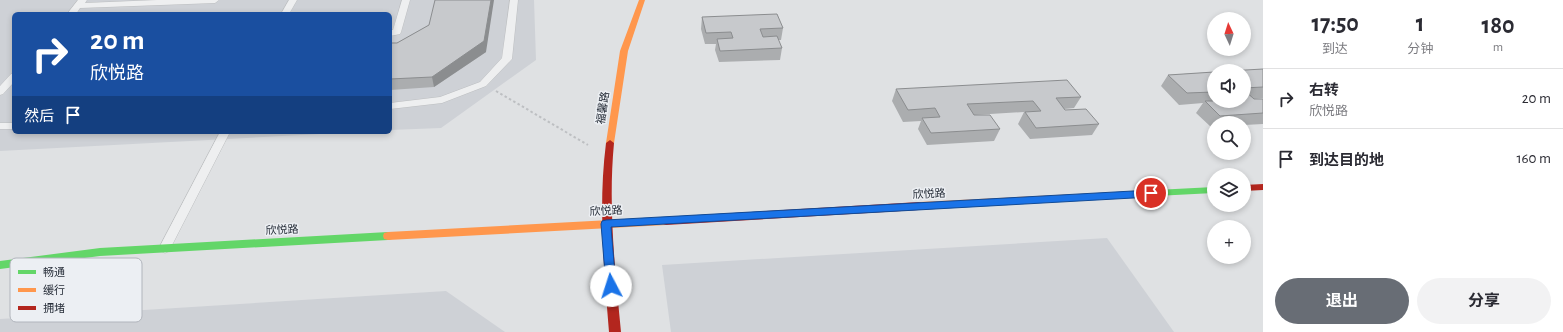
<!DOCTYPE html>
<html lang="zh">
<head>
<meta charset="utf-8">
<style>
	:root { --surface:#fff; --page:#f2f2f3; --text:#2b2b33; --muted:#7c7c81; --line:#e1e1e2; --accent:#686d75 }
	body { margin:0; font-family:"Alegreya Sans","Noto Sans SC",sans-serif; background:var(--page); color:var(--text); height:100vh; display:flex; flex-direction:column; font-size:15px; white-space:nowrap }
	* { box-sizing:border-box; margin:0 }
	p { font-size:13px; color:var(--muted) }
	.icon { flex:none; width:22px; height:22px; fill:none; stroke:currentColor; stroke-width:2; stroke-linecap:round; stroke-linejoin:round }
	.map { position:relative; flex:1; overflow:hidden }
	.panel { display:flex; flex-direction:column; background:var(--surface); width:300px }
	.panel>* { flex:none }
	.top-card { position:absolute; left:12px; top:12px; width:380px; height:122px; border-radius:6px; box-shadow:0 2px 6px #0003; background:#1a4fa0; color:#fff; overflow:hidden }
	.needle { width:26px; rotate:356deg }
	.tools { position:absolute; left:1207px; top:12px; display:grid; gap:8px }
	.tools a { display:grid; place-items:center; width:44px; height:44px; border-radius:50%; background:var(--surface); box-shadow:0 2px 6px #0003; font-size:20px }
	.pin { position:absolute; display:grid; place-items:center; width:34px; height:34px; color:#fff; margin:-17px; border:2px solid #fff; border-radius:50%; box-shadow:0 1px 4px #0007 }
	.me { position:absolute; width:44px; margin:-22px; rotate:355deg; stroke-linejoin:round; filter:drop-shadow(0 0 3px #0008) }
	.turn { display:flex; align-items:center; gap:14px; height:84px; padding:0 12px; font-size:18px }
	.turn .icon { width:52px; height:52px; stroke-width:2.5 }
	.turn b { display:block; font-size:28px; line-height:34px }
	.then { display:flex; align-items:center; height:38px; padding:0 12px; background:#0003; gap:8px; font-size:15px }
	.eta { display:flex; justify-content:space-evenly; align-items:center; height:68px; text-align:center }
	.eta b { font-size:24px; font-weight:700; line-height:28px }
	.cta { display:flex; gap:8px; margin-top:auto; padding:8px 12px }
	.cta a { flex:1; height:46px; border-radius:24px; background:var(--accent); color:#fff; font-size:16px; font-weight:700; line-height:46px; text-align:center }
	.cta a+a { background:var(--page); color:var(--text) }
	ul { padding:0; list-style:none }
	li { display:flex; align-items:center; gap:12px; height:60px; padding:0 12px; border-top:1px solid var(--line) }
	li div { flex:1 }
	li b { display:block; font-size:15px }
	li em { font-style:normal }
	main { display:flex; flex:1; min-height:0 }
	.map>svg:first-child { display:block }
	.built { fill:#ced1d6 }
	.lines { fill:none; stroke-linecap:round; stroke-linejoin:round }
	.lane-casing { stroke:#bdbfc1; stroke-width:1 }
	.path { stroke:#bdbfc2; stroke-width:2; stroke-dasharray:2.5 2.5; stroke-linecap:butt }
	.lane { fill:#eeeff0; fill-rule:evenodd }
	.fast { fill:#63d668; fill-rule:evenodd }
	.slow { fill:#ff974d; fill-rule:evenodd }
	.jam { fill:#b3261e; fill-rule:evenodd }
	.wall { fill:#abadaf }
	.shaded-wall { fill:#8b8d8f }
	.building { fill:#c7c9cc; stroke:#8b8d8f }
	.route { fill:#1a73e8; stroke:#114b97 }
	.labels { text-anchor:middle; dominant-baseline:central; stroke-width:3; stroke-linejoin:round; paint-order:stroke }
	.street-label { font-size:11px; fill:#282f3a; stroke:#eceff3 }
	.key { fill:#eceff3; stroke:#b1b5bc; stroke-width:1 }
	.key-label { font-size:11px; fill:#282f3a }
</style>
</head>
<body>
<main>
<div class="map">
<svg width="1263" height="332" viewBox="0 0 1263 332">
	<rect width="100%" height="100%" fill="#dfe1e3"/>
	<g class="built">
		<path d="M0,0H534L536,60L441,128L390,130V14H14V132H357L0,151Z"/>
		<path d="M1107,238L1174,332H671L662,265Z"/>
		<path d="M446,291L505,332H0V319Z"/>
	</g>
	<g class="lines">
		<defs>
			<g id="lane">
				<path d="M78,0H87L85,3L157,0H219L215,3L80,8L76,14H67Z"/>
				<path d="M289,0H297L289,14H281Z"/>
				<path d="M402,0H410L401,32L400,34L390,36V30H393Z"/>
				<path d="M510,0H518L512,59L486,86L442,103L390,109V103L440,97L480,82L502,58Z"/>
				<path d="M14,73V82L3,94L0,95V86L11,74Z"/>
				<rect x="0" y="123" width="14" height="6"/>
				<path d="M220,132H230L169,251L165,253L161,251L159,248Z"/>
			</g>
		</defs>
		<use href="#lane" class="lane-casing"/>
		<path class="path" d="M496,91L588,145"/>
		<use href="#lane" class="lane"/>
		<g class="fast">
			<path d="M1214,187V193L1136,197L1133,196L1131,194L1133,192L1136,191Z"/>
			<path d="M388,232L392,233L393,236L392,239L388,240L100,256L0,269V261L100,248Z"/>
		</g>
		<g class="slow">
			<path d="M639,0H645L628,51L614,143L610,146L606,143L620,51Z"/>
			<path d="M1136,191L1139,192L1141,194L1139,196L1136,197L919,210L916,209L914,206L916,203L919,202Z"/>
			<path d="M666,217L669,218L671,221L669,224L666,225L388,240L384,239L383,236L384,233L388,232Z"/>
		</g>
		<g class="jam">
			<path d="M610,140L614,143C608,206 615,269 621,332H609C604,269 598,206 606,143Z"/>
			<path d="M1263,184V190L1244,191V185Z"/>
			<path d="M919,202L922,203L924,206L922,209L919,210L666,225L663,224L661,221L663,218L666,217Z"/>
		</g>
	</g>
	<g class="wall">
		<path d="M702,17L783,28L781,40H778L782,48L780,60L719,62L715,50L716,44H705L701,29Z"/>
		<path d="M429,25L486,52L434,87L390,90V43H397Z"/>
		<path d="M1263,69V98L1254,99H1263V124L1244,125V123H1214V127H1211L1196,113L1203,103L1179,105L1161,86L1168,75L1214,72V101H1244V71Z"/>
		<path d="M896,89L1081,97L1074,108L1064,109L1065,110L1099,124L1092,135L1030,139L1018,124L1024,112L974,115L1000,129L994,141L927,145L918,129L921,121L903,122L892,101Z"/>
	</g>
	<path class="shaded-wall" d="M491,0H494L486,52L434,87L432,77Z"/>
	<g class="building">
		<path d="M435,0H491L484,41L432,77L390,79V43H397L429,25Z"/>
		<path d="M777,14L783,28L760,29L763,37L777,36L782,48L720,51L717,39L733,38L731,32L706,33L702,17Z"/>
		<path d="M1263,69V87L1244,88V71H1228Z"/>
		<path d="M1214,72V93L1213,92L1187,93L1168,75Z"/>
		<path d="M1067,80L1081,97L1056,98L1065,110L1086,109L1099,124L1036,128L1025,112L1041,111L1033,101L967,104L974,115H990L1000,129L931,133L922,118L940,117L935,108L908,110L896,89Z"/>
		<path d="M1244,90L1254,99H1263V113L1220,116L1205,101H1244Z"/>
	</g>
	<path class="route" d="M1151,190L1156,193L1151,197L611,227L616,286L615,289L611,290L607,289L606,286L601,224L602,221L606,220Z"/>
	<g class="labels">
		<g class="street-label">
			<text transform="translate(603 108) rotate(-81)">福馨路</text>
			<text transform="translate(929 194) rotate(-3)">欣悦路</text>
			<text transform="translate(606 211) rotate(-3)">欣悦路</text>
			<text transform="translate(282 230) rotate(-3)">欣悦路</text>
		</g>
	</g>
	<rect x="10" y="258" width="132" height="64" rx="6" class="key"/>
	<rect x="18" y="270" width="18" height="4" fill="#63d668"/>
	<rect x="18" y="288" width="18" height="4" fill="#ff974d"/>
	<rect x="18" y="306" width="18" height="4" fill="#b3261e"/>
	<g class="key-label">
		<text x="43" y="276">畅通</text>
		<text x="43" y="294">缓行</text>
		<text x="43" y="312">拥堵</text>
	</g>
</svg>
<div class="tools">
<a><svg class="needle" viewBox="-14 -14 28 28"><path d="M0-13l5 13h-10z" fill="#e53935"/><path d="M0 13l5-13h-10z" fill="#7c7c81"/></svg></a>
<a><svg class="icon" aria-label="sound" viewBox="0 0 24 24"><path d="M4 9h4l5-4v14l-5-4H4zM17 9q2 3 0 6"/></svg></a>
<a><svg class="icon" aria-label="search" viewBox="0 0 24 24"><circle cx="10" cy="10" r="6"/><path d="M15 15l6 6"/></svg></a>
<a><svg class="icon" aria-label="layers" viewBox="0 0 24 24"><path d="M12 4l9 5-9 5-9-5zM3 14l9 5 9-5"/></svg></a>
<a>+</a>
</div>
<div class="pin" style="left:1151px;top:193px;background:#d93025"><svg class="icon" aria-label="arrive" viewBox="0 0 24 24"><path d="M6 21V4h12l-3 4 3 4H6"/></svg></div>
<svg class="me" style="left:611px;top:286px" viewBox="-20 -20 40 40"><circle r="19" fill="#fff"/><path d="M0-13L10 11 0 6-10 11z" fill="#1a73e8"/></svg>
<div class="top-card">
<div class="turn"><svg class="icon" aria-label="right" viewBox="0 0 24 24"><path d="M7 20v-9h11M14 6l5 5-5 5"/></svg><div><b>20 m</b>欣悦路</div></div>
<div class="then">然后<svg class="icon" aria-label="arrive" viewBox="0 0 24 24"><path d="M6 21V4h12l-3 4 3 4H6"/></svg></div>
</div>
</div>
<section class="panel">
<div class="eta">
<div><b>17:50</b><p>到达</p></div>
<div><b>1</b><p>分钟</p></div>
<div><b>180</b><p>m</p></div>
</div>
<ul>
<li><svg class="icon" aria-label="right" viewBox="0 0 24 24"><path d="M7 20v-9h11M14 6l5 5-5 5"/></svg><div><b>右转</b><p>欣悦路</p></div><em>20 m</em></li>
<li><svg class="icon" aria-label="arrive" viewBox="0 0 24 24"><path d="M6 21V4h12l-3 4 3 4H6"/></svg><div><b>到达目的地</b></div><em>160 m</em></li>
</ul>
<div class="cta"><a>退出</a><a>分享</a></div>
</section>
</main>
</body>
</html>
